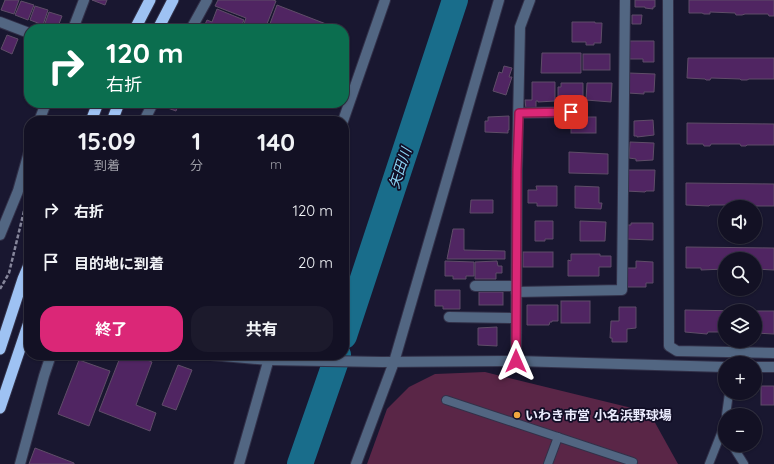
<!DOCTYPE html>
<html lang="ja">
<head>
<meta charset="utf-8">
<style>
	:root { --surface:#131124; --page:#1c1a2c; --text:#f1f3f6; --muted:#9d9da6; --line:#323141; --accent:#db2777 }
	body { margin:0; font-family:Quicksand,"Noto Sans JP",sans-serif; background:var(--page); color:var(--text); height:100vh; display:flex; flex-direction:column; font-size:15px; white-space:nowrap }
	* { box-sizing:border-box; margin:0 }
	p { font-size:13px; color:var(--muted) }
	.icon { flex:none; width:22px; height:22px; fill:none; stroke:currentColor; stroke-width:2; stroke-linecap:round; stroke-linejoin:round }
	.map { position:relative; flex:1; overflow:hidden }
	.drawer { position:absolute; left:24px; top:116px; width:325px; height:244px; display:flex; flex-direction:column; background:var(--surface); border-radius:16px; box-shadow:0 1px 3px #0004,0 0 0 1px var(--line) }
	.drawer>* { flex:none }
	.top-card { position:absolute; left:24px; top:24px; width:325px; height:84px; border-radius:16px; box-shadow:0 1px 3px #0004,0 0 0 1px var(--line); background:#0b6e4f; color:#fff; overflow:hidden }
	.fabs { position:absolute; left:718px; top:200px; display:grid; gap:8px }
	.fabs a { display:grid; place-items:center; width:44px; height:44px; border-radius:50%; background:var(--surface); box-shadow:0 1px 3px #0004,0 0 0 1px var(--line); font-size:20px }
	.pin { position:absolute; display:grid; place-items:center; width:34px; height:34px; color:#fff; margin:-17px; border-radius:8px; box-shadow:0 2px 6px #0006 }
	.me { position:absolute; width:44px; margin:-22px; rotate:0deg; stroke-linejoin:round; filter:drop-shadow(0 0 3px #0008) }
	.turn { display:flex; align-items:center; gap:14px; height:84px; padding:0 16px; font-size:18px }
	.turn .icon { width:52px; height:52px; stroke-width:2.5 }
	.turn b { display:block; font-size:28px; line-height:34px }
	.eta { display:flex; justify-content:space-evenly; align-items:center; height:68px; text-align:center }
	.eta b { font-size:24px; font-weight:700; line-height:28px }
	.action { display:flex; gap:8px; margin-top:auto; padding:8px 16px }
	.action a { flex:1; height:46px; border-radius:16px; background:var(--accent); color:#fff; font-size:16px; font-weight:700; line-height:46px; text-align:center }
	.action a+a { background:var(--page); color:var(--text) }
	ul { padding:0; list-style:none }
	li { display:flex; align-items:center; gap:12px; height:52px; padding:0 16px }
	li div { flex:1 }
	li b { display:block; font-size:15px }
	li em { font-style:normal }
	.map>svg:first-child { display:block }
	.green { fill:#5a2647 }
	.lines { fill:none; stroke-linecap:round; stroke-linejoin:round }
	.river { stroke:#196d8b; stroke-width:26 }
	.building { fill:#502562; stroke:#5f4d68 }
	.service-casing { stroke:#323149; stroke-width:10 }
	.minor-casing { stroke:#323149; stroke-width:12 }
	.trunk-casing { stroke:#323149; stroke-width:13 }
	.path { stroke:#86869b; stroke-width:2.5; stroke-dasharray:4 2; stroke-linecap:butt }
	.service { stroke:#526682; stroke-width:8 }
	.minor { stroke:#526682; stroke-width:10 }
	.trunk { stroke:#9ec2f3; stroke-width:11 }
	.route-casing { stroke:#8e194d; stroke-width:10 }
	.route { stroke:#db2777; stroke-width:7 }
	.poi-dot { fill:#f0a63f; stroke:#110e26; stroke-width:1.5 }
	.labels { text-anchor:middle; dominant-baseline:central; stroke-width:3.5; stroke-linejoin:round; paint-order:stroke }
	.poi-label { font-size:13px; font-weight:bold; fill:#ececfe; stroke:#110e26; text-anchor:start }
	.water-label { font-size:14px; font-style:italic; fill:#8dd6f6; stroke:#110e26 }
</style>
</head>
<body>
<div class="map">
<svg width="774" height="464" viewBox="0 0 774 464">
	<rect width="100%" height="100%" fill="#191730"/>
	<path class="green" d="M485,372L644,411L653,419L678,464H367L387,409L409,387L435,374Z"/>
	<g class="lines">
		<g class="river">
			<path d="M344,336L455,0"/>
			<path d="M300,464L338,355"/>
		</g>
	</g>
	<g class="building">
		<path d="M5,0H19L14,14L1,10Z"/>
		<path d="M92,0H107L105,5Z"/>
		<path d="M218,0H273L276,1L265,29H242L246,18L215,6Z"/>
		<path d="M635,0H655V7H653V9L645,8V7H635Z"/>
		<path d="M689,0H774V16H769L768,14H745L742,15H736L735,13L710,12V14H704L702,13H689Z"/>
		<path d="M21,1L34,5L28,20L15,15Z"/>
		<path d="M277,5L339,29H268Z"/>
		<path d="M35,6L48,10L43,25L30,20Z"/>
		<path d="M217,9L244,20L240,29H203L207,20L212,22Z"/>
		<path d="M49,12L62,16L57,29H52L44,26Z"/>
		<path d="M632,15H642L641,24H632Z"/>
		<path d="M572,22H595V23H602L601,43H594V45H586V42H572Z"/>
		<path d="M7,35L18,39L12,54L1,49Z"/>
		<path d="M629,41H654V62H643V59H629Z"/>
		<path d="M29,48V61L24,59Z"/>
		<path d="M542,53H581V73H541Z"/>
		<rect x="583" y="54" width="27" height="16"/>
		<path d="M688,58H774V79H749L747,80H741L740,79L711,78L710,80H706L705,79L687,78Z"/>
		<path d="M504,66L512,68L509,77H512L506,95L493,91L499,72L502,73Z"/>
		<path d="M629,73L655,74L654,92H644V94L628,93Z"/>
		<path d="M532,82H555V101L538,102V101H536V109H526L525,100H532Z"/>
		<path d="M561,83H583V102H558V87H561Z"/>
		<path d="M587,83H612L611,102L586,100Z"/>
		<path d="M166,103H179L176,111L165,107Z"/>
		<path d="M509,116V130H508V133L485,132V121H488V117Z"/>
		<rect x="571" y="117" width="25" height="16"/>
		<path d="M653,120L654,135L637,137V136H634V121Z"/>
		<path d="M687,123L774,124V145H747L746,146H741L740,144H711L710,146H704L703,144H687Z"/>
		<path d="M630,142L654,143L653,160L636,161V159L629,158Z"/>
		<path d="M569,152L608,154V174L569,173Z"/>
		<path d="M627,170H655L654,191H646L645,192L626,191Z"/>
		<path d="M686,183L774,184V206H747L744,207H740L739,205H710L709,206L686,205Z"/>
		<path d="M536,186H557V206H537V203H528V190H537Z"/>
		<path d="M575,186L599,187V203H602L601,209L575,208Z"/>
		<path d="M471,200H493V213H470Z"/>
		<path d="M535,221H553V239H545V241H535Z"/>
		<path d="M580,221L606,222L605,241H580Z"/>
		<path d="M631,223H653V240L625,239L626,225H631Z"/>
		<path d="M453,229H464V250L505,251V259H447Z"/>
		<path d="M686,247L774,248V270L755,269V259H725V269L701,270V268H686Z"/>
		<rect x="523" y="252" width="30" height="15"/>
		<path d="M571,254H600V256H611V267H599V276H568V260L571,261Z"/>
		<path d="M445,261L474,262V276H466V279H453V276H445Z"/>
		<path d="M497,261L498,266H502V273H496V279H475V262Z"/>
		<path d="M636,261L653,262V283H646V287H626V268H636Z"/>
		<path d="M435,290H460V309H443V306H435Z"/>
		<rect x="479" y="292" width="24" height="13"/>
		<rect x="561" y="301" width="29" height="22"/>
		<path d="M527,305H558V321H552V322H550L549,325H527Z"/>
		<path d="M619,307H636V328L627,329V342H612V338H610L611,321H619Z"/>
		<path d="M685,310L746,311H725V332H708L707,334L685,332Z"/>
		<path d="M755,311H774V334L755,333Z"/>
		<path d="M497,327V346L478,345V328Z"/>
		<path d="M121,355H135L152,362L136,405L156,413L150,431L99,411Z"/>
		<path d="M79,360L110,371L89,426L58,414Z"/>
		<path d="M178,365L192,370L176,410L162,405Z"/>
		<rect x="761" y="386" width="13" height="19"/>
		<path d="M35,448L74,463V464H29Z"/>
	</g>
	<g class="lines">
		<defs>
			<g id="service">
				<path d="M446,400L633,462L632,464"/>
				<path d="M726,415L729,393"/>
				<path d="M732,445L744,464"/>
				<path d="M548,464L558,437"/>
				<path d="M709,464L722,431L725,420"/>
			</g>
			<g id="minor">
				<path d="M668,0L669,346L677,351L774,353"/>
				<path d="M0,22L29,33"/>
				<path d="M73,29L84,0"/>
				<path d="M191,29L207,0"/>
				<path d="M519,113L571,112"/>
				<path d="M39,121L46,103"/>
				<path d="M144,121L153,103"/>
				<path d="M343,121L385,0"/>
				<path d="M0,235L18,191L29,152"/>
				<path d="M475,286H516"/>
				<path d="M516,292L622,290L625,0"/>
				<path d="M449,317L516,318"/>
				<path d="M211,355L269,360L382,362L516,361L725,367"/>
				<path d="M516,361L517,170L520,27L530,0"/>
				<path d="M755,367H774"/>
				<path d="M20,464L44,376L51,355"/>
				<path d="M239,464L270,355"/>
				<path d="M356,464L394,362L499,0"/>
			</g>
			<g id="trunk">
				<path d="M135,29L150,0"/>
				<path d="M158,29L173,0"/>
				<path d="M91,121L98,103"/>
				<path d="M112,121L119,103"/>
				<path d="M0,349L23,279L29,265"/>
				<path d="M0,408L29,322"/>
			</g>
		</defs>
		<use href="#service" class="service-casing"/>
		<use href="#minor" class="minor-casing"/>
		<use href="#trunk" class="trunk-casing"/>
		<path class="path" d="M0,289L9,273L24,211"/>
		<use href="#service" class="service"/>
		<use href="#minor" class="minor"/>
		<use href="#trunk" class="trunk"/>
	</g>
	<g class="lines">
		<defs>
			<path id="route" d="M516,361L517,170L519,113L571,112"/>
		</defs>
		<use href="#route" class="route-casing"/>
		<use href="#route" class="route"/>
	</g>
	<circle class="poi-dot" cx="517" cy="415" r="4"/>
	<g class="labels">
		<g class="poi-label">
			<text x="525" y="415">いわき市営 小名浜野球場</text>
		</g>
		<g class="water-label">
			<text transform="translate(400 168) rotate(-72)">矢田川</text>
		</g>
	</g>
</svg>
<div class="fabs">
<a><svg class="icon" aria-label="sound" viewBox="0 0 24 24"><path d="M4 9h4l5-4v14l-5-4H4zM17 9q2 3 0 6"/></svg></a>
<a><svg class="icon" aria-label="search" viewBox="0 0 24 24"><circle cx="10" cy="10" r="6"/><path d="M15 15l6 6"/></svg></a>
<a><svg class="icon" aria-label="layers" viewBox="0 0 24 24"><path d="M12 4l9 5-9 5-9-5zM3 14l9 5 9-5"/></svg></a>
<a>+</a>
<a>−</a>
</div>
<div class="pin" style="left:571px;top:112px;background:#d93025"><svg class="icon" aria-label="arrive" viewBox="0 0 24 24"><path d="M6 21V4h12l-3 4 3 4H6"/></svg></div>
<svg class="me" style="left:516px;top:361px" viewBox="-20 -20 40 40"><path d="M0-17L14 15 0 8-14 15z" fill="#db2777" stroke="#fff" stroke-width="4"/></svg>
<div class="top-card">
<div class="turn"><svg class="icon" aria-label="right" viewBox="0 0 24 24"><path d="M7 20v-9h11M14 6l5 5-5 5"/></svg><div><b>120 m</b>右折</div></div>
</div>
<section class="drawer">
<div class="eta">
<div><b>15:09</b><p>到着</p></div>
<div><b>1</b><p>分</p></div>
<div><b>140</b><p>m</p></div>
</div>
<ul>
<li><svg class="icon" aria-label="right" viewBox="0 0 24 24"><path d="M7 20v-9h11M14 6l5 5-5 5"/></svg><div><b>右折</b></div><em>120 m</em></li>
<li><svg class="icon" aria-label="arrive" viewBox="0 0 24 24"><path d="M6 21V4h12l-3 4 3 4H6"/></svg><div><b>目的地に到着</b></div><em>20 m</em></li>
</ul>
<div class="action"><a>終了</a><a>共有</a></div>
</section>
</div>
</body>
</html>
